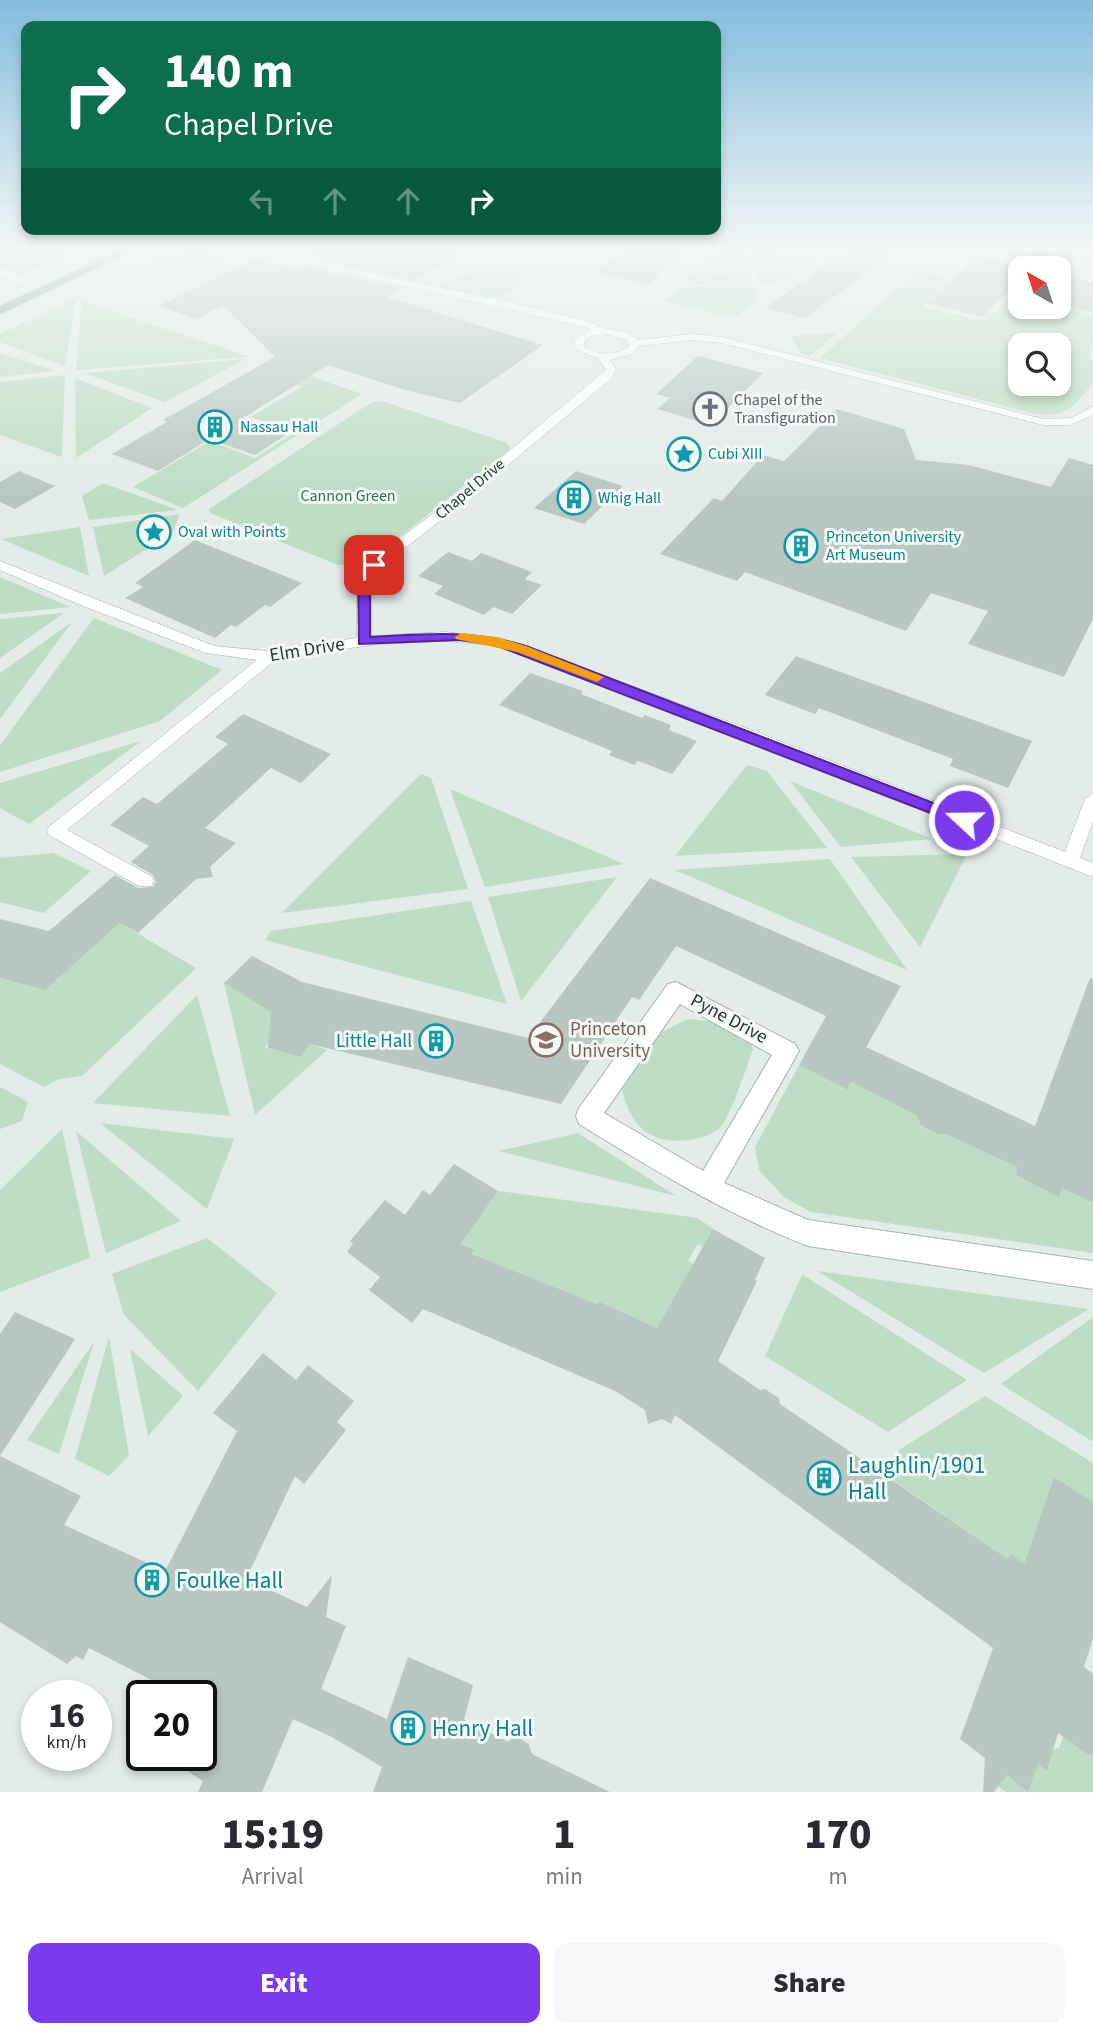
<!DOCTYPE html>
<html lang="en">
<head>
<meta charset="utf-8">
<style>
	:root { --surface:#fff; --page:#f7f7f7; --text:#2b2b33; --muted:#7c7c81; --accent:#7c3aed }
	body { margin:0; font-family:"Source Sans 3",sans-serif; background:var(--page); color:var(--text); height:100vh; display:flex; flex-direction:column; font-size:26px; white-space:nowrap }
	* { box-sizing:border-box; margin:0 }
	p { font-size:23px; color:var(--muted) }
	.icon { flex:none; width:38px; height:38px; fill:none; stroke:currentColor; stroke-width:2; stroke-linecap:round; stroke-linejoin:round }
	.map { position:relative; height:1792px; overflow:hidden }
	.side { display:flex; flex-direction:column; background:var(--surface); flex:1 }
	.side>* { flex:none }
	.top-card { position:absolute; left:21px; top:21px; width:700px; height:214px; border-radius:14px; box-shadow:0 4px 10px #0003; background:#0b6e4f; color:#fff; overflow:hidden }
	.needle { width:46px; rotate:321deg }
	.controls { position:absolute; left:1008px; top:256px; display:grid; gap:14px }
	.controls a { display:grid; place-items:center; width:63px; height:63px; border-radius:14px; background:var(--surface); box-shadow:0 4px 10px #0003; font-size:35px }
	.speed { position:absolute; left:21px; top:1680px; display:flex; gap:14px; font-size:35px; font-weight:700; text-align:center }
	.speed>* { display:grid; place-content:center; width:91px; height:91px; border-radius:50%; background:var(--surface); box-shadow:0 4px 10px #0003; line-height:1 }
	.speed small { font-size:18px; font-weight:400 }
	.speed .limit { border:4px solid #111; border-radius:10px; background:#fff; color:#111 }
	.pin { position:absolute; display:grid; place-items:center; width:60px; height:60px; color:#fff; margin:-30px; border-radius:14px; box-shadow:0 4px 10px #0006 }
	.me { position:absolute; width:77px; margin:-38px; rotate:291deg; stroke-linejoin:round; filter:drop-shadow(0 0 5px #0008) }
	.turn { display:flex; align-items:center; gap:24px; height:147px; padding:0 28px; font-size:32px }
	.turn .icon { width:91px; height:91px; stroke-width:2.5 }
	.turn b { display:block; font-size:49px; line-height:60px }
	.lanes { display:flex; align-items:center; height:66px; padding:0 28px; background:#0003; justify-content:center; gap:35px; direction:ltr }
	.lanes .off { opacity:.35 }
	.eta { display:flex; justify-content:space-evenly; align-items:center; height:119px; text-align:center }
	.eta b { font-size:42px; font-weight:800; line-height:49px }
	.primary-button { display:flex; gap:14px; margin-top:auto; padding:14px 28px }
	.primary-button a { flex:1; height:80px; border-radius:14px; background:var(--accent); color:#fff; font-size:28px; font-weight:800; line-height:80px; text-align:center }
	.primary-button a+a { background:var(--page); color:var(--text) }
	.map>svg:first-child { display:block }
	.green { fill:#bdddc5; fill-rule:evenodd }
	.building { fill:#b8c7c1 }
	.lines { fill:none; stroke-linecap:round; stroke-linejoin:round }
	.service-casing { stroke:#a6b4af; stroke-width:1 }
	.minor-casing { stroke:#a6b4af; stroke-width:2 }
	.primary-casing { stroke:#c1c9c7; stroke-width:2 }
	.service { fill:#fff; fill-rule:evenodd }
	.minor { fill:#fff; fill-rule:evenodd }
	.primary { fill:#69a191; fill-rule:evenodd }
	.route { fill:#7c3aed; stroke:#51269a; stroke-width:2 }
	.slow { fill:#f59e0b }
	.labels { text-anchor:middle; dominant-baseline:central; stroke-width:6; stroke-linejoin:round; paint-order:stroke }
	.far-worship-label { font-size:16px; fill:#5b616d; stroke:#f4f9f6; text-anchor:start }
	.far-culture-label { font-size:16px; fill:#0d838f; stroke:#f4f9f6; text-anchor:start }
	.far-street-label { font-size:16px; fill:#233d36; stroke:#f4f9f6 }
	.far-park-label { font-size:16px; fill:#2e7347; stroke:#f4f9f6 }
	.street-label { font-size:19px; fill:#233d36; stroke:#f4f9f6 }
	.education-label { font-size:19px; fill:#785e54; stroke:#f4f9f6; text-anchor:start }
	.culture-label { font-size:19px; fill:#0d838f; stroke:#f4f9f6; text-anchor:end }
	.near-culture-label { font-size:23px; fill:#0d838f; stroke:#f4f9f6; text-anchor:start }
</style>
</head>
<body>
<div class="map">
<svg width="1093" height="1792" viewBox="0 0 1093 1792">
	<rect width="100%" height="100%" fill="#e3ece8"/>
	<g class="green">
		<path d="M187,246H201L230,254L186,275L147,264Z"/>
		<path d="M260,246H320L337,251L321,259Z"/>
		<path d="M722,246H745L747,264L683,283Z"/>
		<path d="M751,246H823L753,263Z"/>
		<path d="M963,246H1044L1093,259V262L1055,266Z"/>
		<path d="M826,248L782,282L758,283L753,265Z"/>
		<path d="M749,266L752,283L685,285Z"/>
		<path d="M515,269L522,282C502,308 469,293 441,286L463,274Z"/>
		<path d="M918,271L949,280L922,307L985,321L1014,294L1020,296V306H1059L1093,315V344L1089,357L1093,362V383C1073,407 1069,417 1035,414L820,358ZM1020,345H1059V383H1020Z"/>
		<path d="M753,285L756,302L731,319L665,301L680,287Z"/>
		<path d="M76,298L65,366L0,342V334Z"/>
		<path d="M82,301L250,357L76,370Z"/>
		<path d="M836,333L810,356L800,353L792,336Z"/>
		<path d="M0,353L55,371L0,377Z"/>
		<path d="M245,359L165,402L84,373Z"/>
		<path d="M298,372L362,394L183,508L133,487L210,441L255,458L294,433L251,417L301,387L284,380Z"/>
		<path d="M65,375L62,457L0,435V382Z"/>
		<path d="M75,378L152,408L76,458Z"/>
		<path d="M382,401L504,442L510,446L509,450L370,561L360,565H338L210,513L209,509L372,402Z"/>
		<path d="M103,483L178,510L89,520L82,496Z"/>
		<path d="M180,514L172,533L104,576L93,527Z"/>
		<path d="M80,527L89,576L1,539Z"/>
		<path d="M0,577L70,607L0,614Z"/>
		<path d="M64,613L0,658V619Z"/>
		<path d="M94,618L222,670L160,721L0,772V745Z"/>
		<path d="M72,622L0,719V673Z"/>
		<path d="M141,741L29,824L0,808V783Z"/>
		<path d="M747,765L767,771L827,848L675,856Z"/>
		<path d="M421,774L431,778L468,889L282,913Z"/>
		<path d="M790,781L932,839L841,847Z"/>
		<path d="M450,789L624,864L485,887Z"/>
		<path d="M53,853L91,871L44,913L0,902V858Z"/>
		<path d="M967,854L920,947L851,857Z"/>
		<path d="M830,859L907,970L675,870Z"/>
		<path d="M617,877L521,1001L488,897Z"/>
		<path d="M471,901L507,1004L265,940L271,931Z"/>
		<path d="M120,923L196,968L82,1076L59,1079L44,1087L0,1064V978L45,990Z"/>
		<path d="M224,983L274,1013L276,1031L265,1048L301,1056L310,1044L327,1050L255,1115Z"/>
		<path d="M197,995L230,1116L93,1103Z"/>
		<path d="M688,1019L721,1022L745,1033L753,1049C748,1064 729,1119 720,1128C712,1135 699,1138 690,1140C650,1145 631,1127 622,1089L659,1033Z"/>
		<path d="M799,1065L846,1090L851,1082L916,1115L921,1127L937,1134H946L1017,1167L1016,1175L1059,1196L1062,1188L1093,1203V1253L811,1212L784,1197L759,1170L755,1147Z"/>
		<path d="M0,1087L28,1102L22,1121L0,1129Z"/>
		<path d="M100,1123L234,1139L207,1209Z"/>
		<path d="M62,1129L90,1258L0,1292V1190Z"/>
		<path d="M76,1131L181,1221L106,1253Z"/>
		<path d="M578,1133L676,1196L499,1151Z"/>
		<path d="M498,1191L698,1218L713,1229L703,1247L698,1244L688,1261L694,1265L657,1328L600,1302L597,1304L472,1254L474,1249L461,1244Z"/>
		<path d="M207,1238L277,1293L198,1391L124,1315L112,1274Z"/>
		<path d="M817,1271L1089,1309L984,1373Z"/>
		<path d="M802,1275H803L967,1380L888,1432L765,1356Z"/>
		<path d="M1093,1317V1442L1001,1384Z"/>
		<path d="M109,1337L129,1455L109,1476L75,1459Z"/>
		<path d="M94,1342L59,1454L27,1440Z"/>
		<path d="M130,1349L183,1396L148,1436Z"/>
		<path d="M985,1396L1093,1463V1502L1054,1477L1024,1564L1010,1554L1008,1559L890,1478L899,1450Z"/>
		<path d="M1063,1736L1093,1758V1792H1006L998,1786L1007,1775L1028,1791L1038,1764L1047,1771L1053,1749L1059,1748Z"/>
	</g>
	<g class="building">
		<path d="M0,246H88L22,274L0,268Z"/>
		<path d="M345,246H472L415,280L319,260Z"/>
		<path d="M627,246H689L649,284L596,273Z"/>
		<path d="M851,246H899L855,282L804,318L766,308Z"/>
		<path d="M978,256L1028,266L1020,268V279L982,317L926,303Z"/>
		<path d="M256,259L299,270L306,267L401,288L386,297L543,345L460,403L405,390L328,365L243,418L289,433L255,455L209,439L158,471L112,454L167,422L163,420L275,357L223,305L196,319L158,306Z"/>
		<path d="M1059,275L1093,282V313L1059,305Z"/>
		<path d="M698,356L763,373L711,425L657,409L670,398L656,394Z"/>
		<path d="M837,409L904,429L916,460L969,465L1051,487L1069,458L1093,465V619L1064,677L968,644L988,611L931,593L906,631L745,572L737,581L660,554L714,498L722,501L763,455L784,461Z"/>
		<path d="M19,471L55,486L15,509L0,502V482Z"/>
		<path d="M576,471L623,486L584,524L534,508Z"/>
		<path d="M195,540L302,583L270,607L265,605L236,627L231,625L215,638L125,598L143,587L135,583Z"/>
		<path d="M448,552L472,561L481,553L532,572L525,579L542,585L512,614L493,607L484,615L434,594L443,586L418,576Z"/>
		<path d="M796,656L1032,741L1008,788L950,766L953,759L819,708L815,714L765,695Z"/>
		<path d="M530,673L583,691L581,694L642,718L645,715L671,725L669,730L697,741L672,774L638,761L634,765L609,755L612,751L499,705Z"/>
		<path d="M243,714L331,754L301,783L271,768L205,828L236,843L210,867L213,877L196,879L138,933L120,923L45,990L0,978V919L49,931L115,875L138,888L153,887L156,882L153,875L131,862L149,846L110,825L143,797L157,804L228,744L215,737Z"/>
		<path d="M650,878L901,986L866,1047L1035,1126L1090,978L1093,979V1203L1062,1188L1059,1197L1016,1175L1017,1167L946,1134H937L921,1126L916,1115L851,1082L847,1090L799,1065L826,1016L676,946L639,1000L632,997L561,1104L310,1044L301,1057L268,1048L271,1012L224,983L252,956L302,982L528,1038Z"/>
		<path d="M454,1164L498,1191L461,1244L474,1249L472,1254L597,1304L600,1302L657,1328L713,1229L765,1258L755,1280L757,1281L718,1361L760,1390L765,1389L779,1398L780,1404L1008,1559L1010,1553L1024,1564L1054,1477L1093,1502V1639L1084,1667L1093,1674V1758L1058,1733L1047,1771L1038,1764L1028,1792L1007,1775L994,1792H983L985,1758L960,1739L993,1648L675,1415L671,1424L662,1419L648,1424L645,1410L615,1391L423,1309L412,1323L369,1290L380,1277L347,1252L353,1244L350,1241L385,1200L405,1215L423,1190L430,1195Z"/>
		<path d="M15,1312L75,1339L0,1456L81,1496L64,1525L165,1571L237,1431L213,1413L263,1353L296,1380L308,1365L354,1401L337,1422L346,1430L304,1484L295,1476L246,1579L307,1607L332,1575L326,1617L346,1626L321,1689L387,1719L408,1657L473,1685L464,1720L508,1742L515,1736L529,1744L532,1754L610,1792H373L382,1767L332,1737L293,1719L262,1792H198L203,1781L162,1755H201V1696H183L89,1648L83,1660L76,1656L67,1664L0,1622V1334Z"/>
	</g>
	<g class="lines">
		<defs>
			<g id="service">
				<path d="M225,246H239L510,302L594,323C606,334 625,326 638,340L692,334L722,337L1043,419L1072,418L1093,406V415L1070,425H1043L722,343L692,340L639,346L632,354L610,360L616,370L612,378L454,510L379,568L371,577V636L445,632L501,638L751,730L1065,852L1085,799L1093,793V821L1080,858L1093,863V877L741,738L494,645L445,641L377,644L275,660L67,830L151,876L154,881L151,886H139L49,835L47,831L49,827L257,660L206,653L83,606L0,570V561L214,646L268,651L357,638V577L369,562L446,504L606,370L599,359L575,349L574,340L590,330L586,327ZM607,334L628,340L629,347C614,356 600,355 585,348L584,341L592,336Z"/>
				<path d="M0,270L27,279L29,281L24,284L0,276Z"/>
			</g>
			<path id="minor" d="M676,982L795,1044L799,1051L724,1183L808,1220L1093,1261V1289L808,1246C726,1214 654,1170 579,1124L576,1116L579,1108L668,984ZM680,1004L772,1055L703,1171L604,1113Z"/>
			<path id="primary" d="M130,246H143L0,314V306Z"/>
		</defs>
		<use href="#service" class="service-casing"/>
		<use href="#minor" class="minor-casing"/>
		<use href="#primary" class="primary-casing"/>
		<use href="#service" class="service"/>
		<use href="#minor" class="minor"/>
		<use href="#primary" class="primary"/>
	</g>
	<linearGradient id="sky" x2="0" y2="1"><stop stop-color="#83bcde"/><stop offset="0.5" stop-color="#f2f6f5"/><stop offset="1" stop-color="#f2f6f5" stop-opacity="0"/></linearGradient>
	<rect width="1093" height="496" fill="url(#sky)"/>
	<path class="route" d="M370,562L380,565L370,577V637C427,634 470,629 526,646L970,817L972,820L964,826L959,824L495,645L459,640L359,644L358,577Z"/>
	<path class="slow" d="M461,633L496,637L526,646L604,677L597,682L517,652L456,639L455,637Z"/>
	<defs>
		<symbol id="church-ring" viewBox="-11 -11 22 22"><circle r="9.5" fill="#f4f9f6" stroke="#6b7280" stroke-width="1.5"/><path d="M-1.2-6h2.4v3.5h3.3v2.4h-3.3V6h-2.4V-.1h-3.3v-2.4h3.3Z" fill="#6b7280"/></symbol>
		<symbol id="building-ring" viewBox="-11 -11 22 22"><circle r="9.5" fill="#f4f9f6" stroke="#0f9aa8" stroke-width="1.5"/><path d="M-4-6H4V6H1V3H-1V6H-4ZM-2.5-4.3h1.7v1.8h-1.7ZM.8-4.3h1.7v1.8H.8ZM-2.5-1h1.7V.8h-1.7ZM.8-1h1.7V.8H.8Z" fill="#0f9aa8"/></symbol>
		<symbol id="sight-ring" viewBox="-11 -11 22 22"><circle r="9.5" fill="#f4f9f6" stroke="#0f9aa8" stroke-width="1.5"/><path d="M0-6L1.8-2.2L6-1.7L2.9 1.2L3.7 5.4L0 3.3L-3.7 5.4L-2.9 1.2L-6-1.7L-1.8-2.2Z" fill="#0f9aa8"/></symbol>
		<symbol id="university-ring" viewBox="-11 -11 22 22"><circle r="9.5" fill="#f4f9f6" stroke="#8d6e63" stroke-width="1.5"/><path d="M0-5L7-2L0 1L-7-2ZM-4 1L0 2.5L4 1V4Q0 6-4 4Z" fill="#8d6e63"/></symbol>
	</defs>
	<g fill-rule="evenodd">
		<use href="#church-ring" x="691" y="390" width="38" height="38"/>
		<use href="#building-ring" x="196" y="408" width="38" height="38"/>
		<use href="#sight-ring" x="665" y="435" width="38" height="38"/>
		<use href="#building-ring" x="555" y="479" width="38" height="38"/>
		<use href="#sight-ring" x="135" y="513" width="38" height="38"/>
		<use href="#building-ring" x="782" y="527" width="38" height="38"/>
		<use href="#university-ring" x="527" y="1021" width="38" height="38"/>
		<use href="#building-ring" x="417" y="1022" width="38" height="38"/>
		<use href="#building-ring" x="805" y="1459" width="38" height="38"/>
		<use href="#building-ring" x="133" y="1561" width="38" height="38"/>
		<use href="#building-ring" x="389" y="1709" width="38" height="38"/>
	</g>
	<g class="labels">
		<g class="far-worship-label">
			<text x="734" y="400">Chapel of the<tspan x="734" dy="18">Transfiguration</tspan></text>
		</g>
		<g class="far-culture-label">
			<text x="240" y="427">Nassau Hall</text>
			<text x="708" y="454">Cubi XIII</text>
			<text x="598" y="498">Whig Hall</text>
			<text x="178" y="532">Oval with Points</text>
			<text x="826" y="537">Princeton University<tspan x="826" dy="18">Art Museum</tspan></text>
		</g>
		<g class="far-street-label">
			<text transform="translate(470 489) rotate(-40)">Chapel Drive</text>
		</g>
		<g class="far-park-label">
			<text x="348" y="496">Cannon Green</text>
		</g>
		<g class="street-label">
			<text transform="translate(307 650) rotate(-9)">Elm Drive</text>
			<text transform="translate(729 1019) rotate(28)">Pyne Drive</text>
		</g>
		<g class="education-label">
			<text x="570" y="1029">Princeton<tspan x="570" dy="22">University</tspan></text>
		</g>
		<g class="culture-label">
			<text x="412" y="1041">Little Hall</text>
		</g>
		<g class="near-culture-label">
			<text x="848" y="1465">Laughlin/1901<tspan x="848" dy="26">Hall</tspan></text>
			<text x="176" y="1580">Foulke Hall</text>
			<text x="432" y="1728">Henry Hall</text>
		</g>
	</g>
</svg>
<div class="controls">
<a><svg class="needle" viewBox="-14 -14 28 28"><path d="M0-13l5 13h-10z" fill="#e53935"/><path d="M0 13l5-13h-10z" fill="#7c7c81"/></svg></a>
<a><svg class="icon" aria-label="search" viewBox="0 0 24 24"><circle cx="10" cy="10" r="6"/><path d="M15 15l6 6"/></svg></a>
</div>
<div class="speed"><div>16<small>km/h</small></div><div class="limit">20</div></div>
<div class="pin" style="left:374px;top:565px;background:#d93025"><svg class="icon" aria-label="arrive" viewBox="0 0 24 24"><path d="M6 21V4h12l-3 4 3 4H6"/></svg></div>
<svg class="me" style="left:964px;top:820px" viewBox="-20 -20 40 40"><circle r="17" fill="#7c3aed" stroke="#fff" stroke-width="3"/><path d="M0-11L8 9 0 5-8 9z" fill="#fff"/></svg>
<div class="top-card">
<div class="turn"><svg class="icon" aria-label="right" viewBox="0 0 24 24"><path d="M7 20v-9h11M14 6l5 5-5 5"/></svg><div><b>140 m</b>Chapel Drive</div></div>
<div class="lanes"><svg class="icon off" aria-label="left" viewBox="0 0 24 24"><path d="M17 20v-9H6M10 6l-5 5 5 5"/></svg><svg class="icon off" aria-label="ahead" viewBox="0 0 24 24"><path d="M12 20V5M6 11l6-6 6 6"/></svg><svg class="icon off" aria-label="ahead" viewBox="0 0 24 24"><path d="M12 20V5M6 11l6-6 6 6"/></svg><svg class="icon" aria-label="right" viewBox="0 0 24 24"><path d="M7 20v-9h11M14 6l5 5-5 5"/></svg></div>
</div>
</div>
<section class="side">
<div class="eta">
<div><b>15:19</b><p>Arrival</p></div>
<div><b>1</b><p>min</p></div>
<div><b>170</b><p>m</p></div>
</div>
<div class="primary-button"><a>Exit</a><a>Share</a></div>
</section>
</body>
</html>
